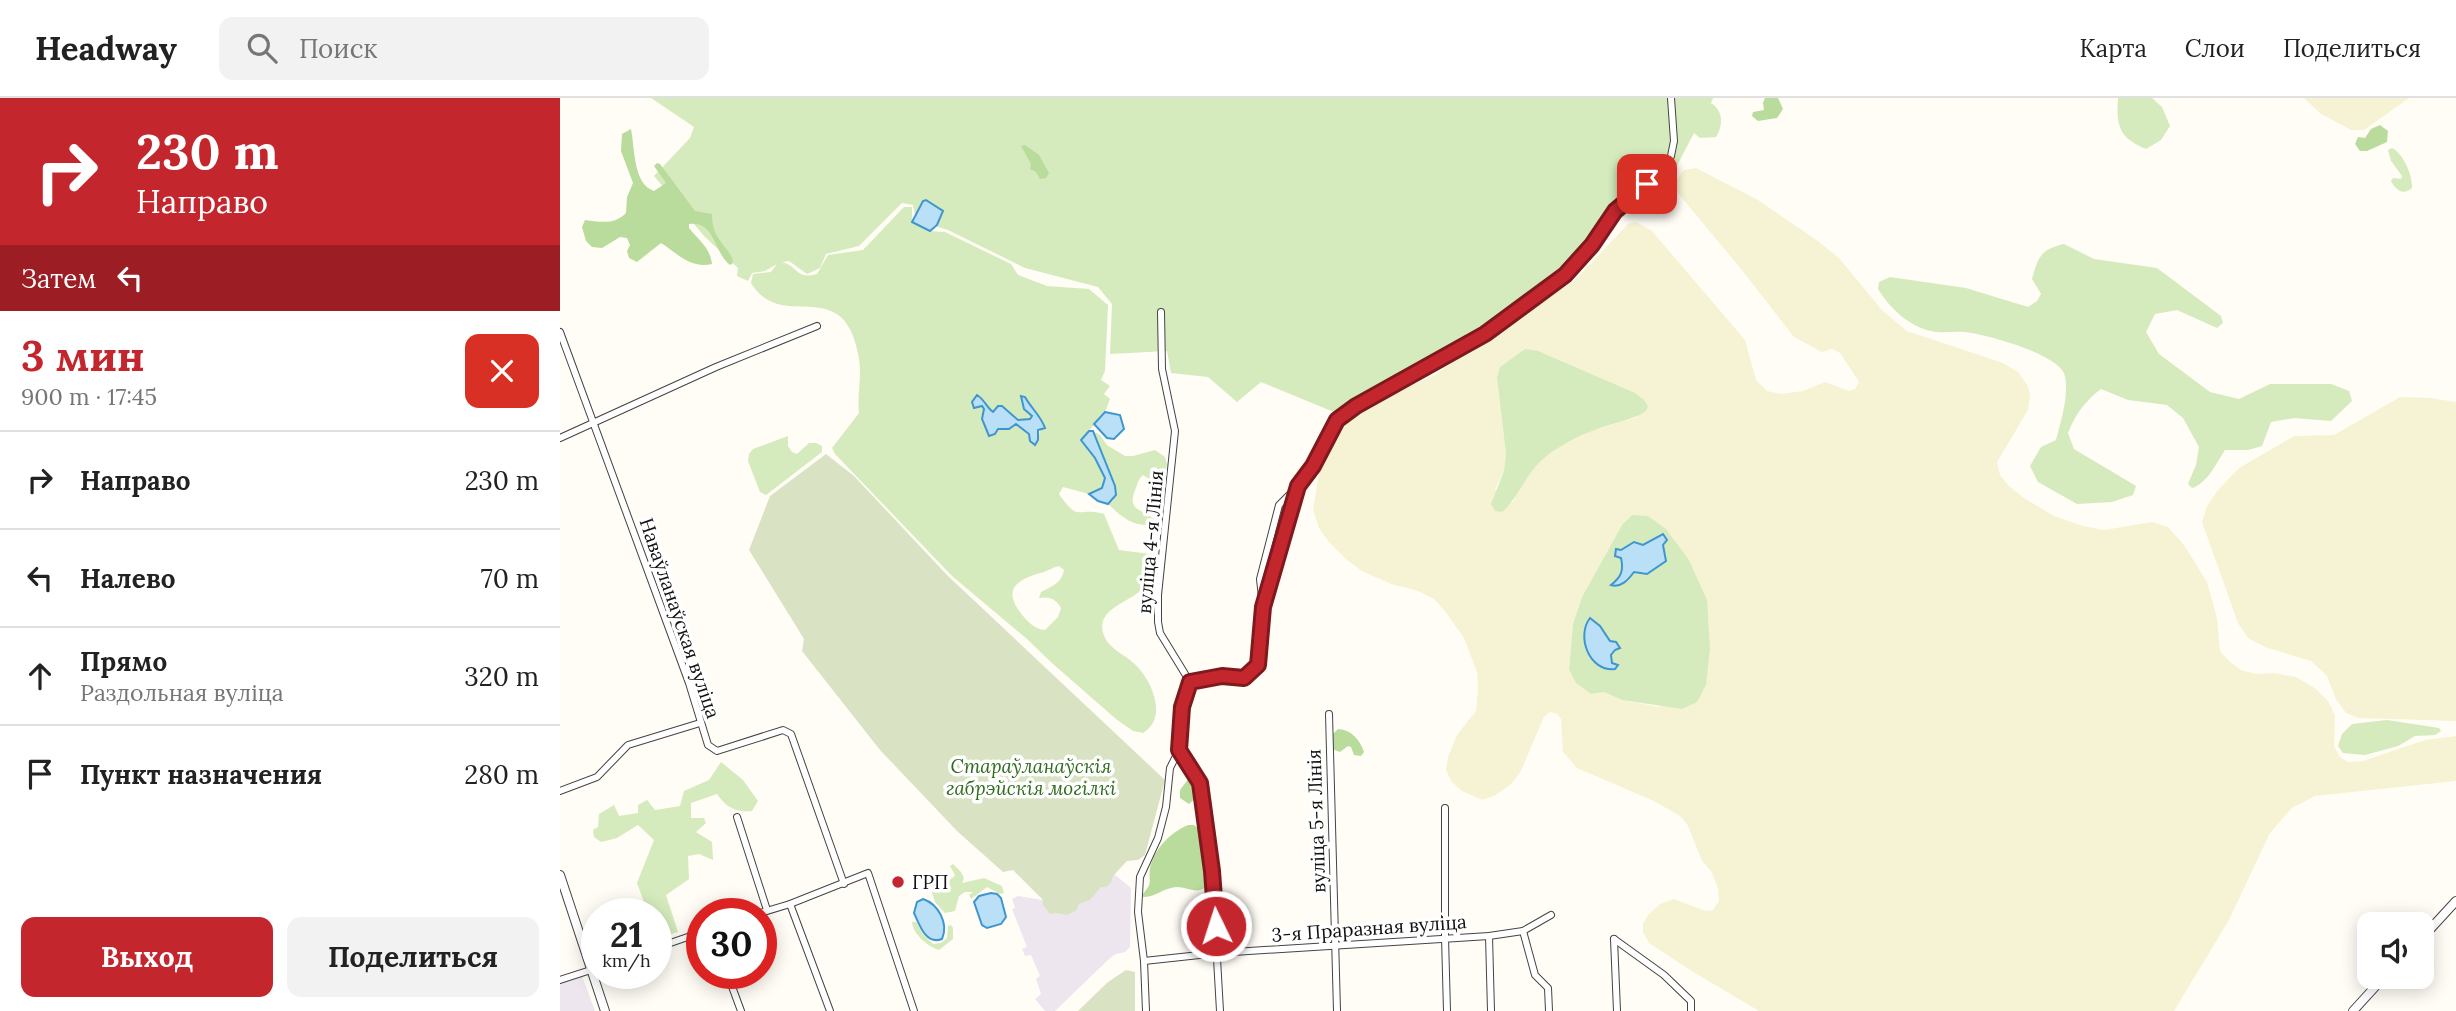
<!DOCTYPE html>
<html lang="ru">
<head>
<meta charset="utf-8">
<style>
	:root { --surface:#fff; --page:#f2f2f2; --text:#222; --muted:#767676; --line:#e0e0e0; --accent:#c4262e }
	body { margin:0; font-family:Lora,serif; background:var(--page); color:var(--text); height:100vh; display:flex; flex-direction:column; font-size:26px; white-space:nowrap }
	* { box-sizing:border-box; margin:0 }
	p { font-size:23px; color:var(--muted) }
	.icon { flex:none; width:38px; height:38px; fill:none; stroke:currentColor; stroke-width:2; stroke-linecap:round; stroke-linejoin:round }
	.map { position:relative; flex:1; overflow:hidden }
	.side { display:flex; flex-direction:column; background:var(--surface); width:560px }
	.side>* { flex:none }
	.hud { background:#c4262e; color:#fff; overflow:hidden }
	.controls { position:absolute; left:1797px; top:814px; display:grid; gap:14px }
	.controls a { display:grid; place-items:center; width:77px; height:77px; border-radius:14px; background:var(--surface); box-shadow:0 4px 18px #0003; font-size:35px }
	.speed { position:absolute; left:21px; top:800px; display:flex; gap:14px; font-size:35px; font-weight:700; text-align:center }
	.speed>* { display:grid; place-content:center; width:91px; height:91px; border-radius:50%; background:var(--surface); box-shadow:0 4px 18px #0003; line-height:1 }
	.speed small { font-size:18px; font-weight:400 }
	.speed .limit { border:10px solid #d22; background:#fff; color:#111 }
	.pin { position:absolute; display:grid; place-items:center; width:60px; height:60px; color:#fff; margin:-30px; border-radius:14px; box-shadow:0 4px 10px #0006 }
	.me { position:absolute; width:77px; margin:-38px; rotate:356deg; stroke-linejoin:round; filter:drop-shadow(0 0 5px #0008) }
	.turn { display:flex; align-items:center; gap:24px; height:147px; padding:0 21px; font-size:32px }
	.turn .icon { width:91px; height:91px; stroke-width:2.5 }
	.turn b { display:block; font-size:49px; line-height:60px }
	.then { display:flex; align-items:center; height:66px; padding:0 21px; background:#0003; gap:14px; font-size:26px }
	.round { display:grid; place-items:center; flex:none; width:74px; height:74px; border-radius:14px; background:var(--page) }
	.overview { display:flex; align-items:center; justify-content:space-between; height:119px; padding:0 21px }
	h1 { font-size:42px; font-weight:800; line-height:52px; color:var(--accent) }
	.primary-button { display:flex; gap:14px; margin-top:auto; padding:14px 21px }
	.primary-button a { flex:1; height:80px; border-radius:14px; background:var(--accent); color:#fff; font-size:28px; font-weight:800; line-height:80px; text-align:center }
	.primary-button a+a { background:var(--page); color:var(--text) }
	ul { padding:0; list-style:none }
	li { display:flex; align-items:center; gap:21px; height:98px; padding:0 21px; border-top:2px solid var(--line) }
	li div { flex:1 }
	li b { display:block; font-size:26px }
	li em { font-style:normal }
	header { display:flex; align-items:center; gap:42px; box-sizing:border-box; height:98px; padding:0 35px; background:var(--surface); border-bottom:2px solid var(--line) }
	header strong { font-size:33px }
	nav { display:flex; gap:38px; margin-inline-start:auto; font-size:24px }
	.search { width:490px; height:63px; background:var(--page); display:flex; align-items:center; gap:18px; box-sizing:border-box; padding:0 24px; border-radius:14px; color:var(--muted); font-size:26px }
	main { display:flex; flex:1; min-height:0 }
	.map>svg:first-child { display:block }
	.industrial { fill:#eee6ef }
	.farmland { fill:#f6f3d4; fill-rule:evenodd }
	.green { fill:#d5ebbd; fill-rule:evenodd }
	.forest { fill:#b9dc9c }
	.cemetery { fill:#d9e3c4 }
	.water { fill:#b9e0f7; stroke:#3f96cf; stroke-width:2 }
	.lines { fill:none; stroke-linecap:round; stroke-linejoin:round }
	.minor-casing { stroke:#444; stroke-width:8 }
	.tertiary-casing { stroke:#444; stroke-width:10 }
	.minor { stroke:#fff; stroke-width:6 }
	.tertiary { stroke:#fff; stroke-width:8 }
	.route-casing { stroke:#7f191e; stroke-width:18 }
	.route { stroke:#c4262e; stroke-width:12 }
	.poi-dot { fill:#c4262e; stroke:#fff; stroke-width:2.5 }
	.labels { text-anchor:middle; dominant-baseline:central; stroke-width:7; stroke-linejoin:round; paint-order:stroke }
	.street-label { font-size:19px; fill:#111; stroke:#fff }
	.park-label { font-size:19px; font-style:italic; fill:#2f6b1f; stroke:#fff }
	.poi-label { font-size:19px; fill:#111; stroke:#fff; text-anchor:start }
</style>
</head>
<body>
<header>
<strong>Headway</strong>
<div class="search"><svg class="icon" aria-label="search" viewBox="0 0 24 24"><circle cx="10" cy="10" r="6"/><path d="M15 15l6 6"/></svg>Поиск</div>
<nav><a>Карта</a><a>Слои</a><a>Поделиться</a></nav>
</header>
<main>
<section class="side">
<div class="hud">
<div class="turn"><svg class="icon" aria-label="right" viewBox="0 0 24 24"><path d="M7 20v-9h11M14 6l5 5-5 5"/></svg><div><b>230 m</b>Направо</div></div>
<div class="then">Затем<svg class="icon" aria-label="left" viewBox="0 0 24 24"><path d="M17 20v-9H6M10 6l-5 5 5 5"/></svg></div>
</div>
<div class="overview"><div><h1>3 мин</h1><p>900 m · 17:45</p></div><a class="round" style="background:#d93025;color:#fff"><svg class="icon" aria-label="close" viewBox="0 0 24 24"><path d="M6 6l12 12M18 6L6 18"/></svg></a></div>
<ul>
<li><svg class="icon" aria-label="right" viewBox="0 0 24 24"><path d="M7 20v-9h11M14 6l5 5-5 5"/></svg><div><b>Направо</b></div><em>230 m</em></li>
<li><svg class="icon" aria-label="left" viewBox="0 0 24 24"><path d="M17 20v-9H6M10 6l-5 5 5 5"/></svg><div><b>Налево</b></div><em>70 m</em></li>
<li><svg class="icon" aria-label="ahead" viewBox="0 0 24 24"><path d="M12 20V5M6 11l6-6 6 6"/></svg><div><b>Прямо</b><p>Раздольная вуліца</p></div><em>320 m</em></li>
<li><svg class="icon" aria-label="arrive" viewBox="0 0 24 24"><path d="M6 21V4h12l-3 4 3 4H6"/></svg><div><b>Пункт назначения</b></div><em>280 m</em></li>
</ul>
<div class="primary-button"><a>Выход</a><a>Поделиться</a></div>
</section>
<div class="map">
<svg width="1896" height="913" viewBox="0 0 1896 913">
	<rect width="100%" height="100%" fill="#fffdf5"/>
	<g class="industrial">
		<path d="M554,776L571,790L570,849L565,854L556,856L549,861L495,913H485L475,901L481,896L476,881L480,878L471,857L465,858L462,851L467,849L452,811L455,810L452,801L458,798L483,802L496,815L517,812L519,806Z"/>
		<path d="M22,878L35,913H0V886Z"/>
	</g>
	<g class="farmland">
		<path d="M1744,0H1849L1804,32H1791L1761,16Z"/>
		<path d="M1136,70L1198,102L1255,141L1279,160L1322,212L1347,233L1443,265L1458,274L1468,288L1470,297L1468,312L1437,364L1440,377L1449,388L1464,400L1494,418L1523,428L1544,432L1592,424L1608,429L1624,447L1647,484L1657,520L1660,553L1668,562L1681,572L1696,576L1713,575L1736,579L1756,591L1768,603L1775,617L1774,648L1780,659L1788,664L1803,663L1865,642L1896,638V683L1755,698L1732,710L1710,735L1669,822L1614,913H1199L1130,872L1089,845L1083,834V826L1088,817L1100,806L1114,801L1146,813L1153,812L1159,803L1158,790L1151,773L1142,763L1127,726L1120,718L1094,703L1017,670L1003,654L1001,621L997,616L990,614L984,619L960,675L950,687L934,698L922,702L902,693L892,684L886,672L888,659L897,637L916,613L918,592L917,574L904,540L884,512L874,501L858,493L831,486L802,473L787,462L768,443L759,430L753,412L760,368L773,336L783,324L813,306L876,276L1015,182L1068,126L1076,124L1092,133L1185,242L1196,282L1207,293L1221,296L1243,293L1265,284L1289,293L1295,291L1299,284L1280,255L1272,251L1262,254L1234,239L1181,171L1122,100L1115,91L1117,81L1124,72ZM937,280L1078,319L1034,332L1001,348L980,363L967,378L952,405L935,391L944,373L946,356ZM1062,427L1100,609L1062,602L1044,594L1031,596L1016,585L1009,572L1013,526L1022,499Z"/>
		<path d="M1840,299L1870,300L1896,304V623L1798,620L1786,615L1776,601L1767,578L1751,563L1705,549L1688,540L1678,525L1642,424L1647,408L1658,392L1679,370L1734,338L1774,337Z"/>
	</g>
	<g class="green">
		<path d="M91,0H1153L1151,5C1164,13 1163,28 1156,39L1140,40L1134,35L1111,79L1064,114L1025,167L938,232L786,319L701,284L677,304L648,279L611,275L607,253L550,256L552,206L538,189L465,170L388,132L356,122L353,107L342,105L299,148L266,156L260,170L247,176L229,163L222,164C238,168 236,182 257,176L268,157L303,152L344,109H352V124L370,133L385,134L451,166L458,177L487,188L529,191L548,207L545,273L541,282L550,288L544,296L550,301L545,314L521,342L535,360L545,380L542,390L529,396L503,389L499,396C520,426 517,408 544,416L559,452L590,456C608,505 534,498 543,535C547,549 560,554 570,562C584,573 594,590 596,608C597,620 593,628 583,635L573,633L556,621L493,566L467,541L392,478L275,356L272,350L299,315C297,297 302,278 299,261C285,172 222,237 191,185L193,176L211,174L217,166L205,173L192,175L188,183L177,178L178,170L144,138L94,78L130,40L134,29ZM420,298L433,314L458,322L470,321L472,311L482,322L478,342L470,343L469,336L456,325L438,331L422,308H417ZM499,468L504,472C501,486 492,488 481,494L479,500C490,499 495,500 501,510L498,519L485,532C475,531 469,525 463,518C440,490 458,481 484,474C489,472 494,469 499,468Z"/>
		<path d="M1558,0H1592L1602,9L1610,28L1601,42L1586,51C1559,40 1556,28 1558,0Z"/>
		<path d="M1832,50C1843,55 1853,78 1852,90C1843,98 1836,92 1831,83L1833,80L1841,81L1842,78L1831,63L1828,52Z"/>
		<path d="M1504,146L1534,161L1597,170L1661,218L1663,225L1657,230L1617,212L1595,216L1586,234L1599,256L1650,294L1679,301L1710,286H1771L1789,293L1792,303L1771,323L1734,320L1711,324L1702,348L1688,352H1665C1656,365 1648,385 1632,390L1628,386L1636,367L1639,349L1623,320L1607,307L1568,302L1541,291C1525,303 1515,317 1508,335L1514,351L1576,388L1573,397L1552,404L1517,406L1478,384L1470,368L1481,349L1496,342C1501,323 1509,298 1505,278C1500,256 1425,236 1404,234C1393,233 1382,236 1371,233C1348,228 1330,210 1318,191L1319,184L1330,179L1406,190L1468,209L1477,203L1481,196L1472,181C1478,159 1481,151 1504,146Z"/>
		<path d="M965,251L978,253L1075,295L1084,302L1088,308L1086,313C1071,323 1052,325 1035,332C1016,339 997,349 982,362C965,377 959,399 942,414L935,413L931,406L944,373L946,356L937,280L940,269Z"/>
		<path d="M533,333L540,337L547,347L565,358H573L595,352L605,359L607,366L600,410H594L588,401L589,381L583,377C577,383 578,386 575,392C567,413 582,411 594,421L590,427C571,428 561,418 548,406L553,403L555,388Z"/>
		<path d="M228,338V348L232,354L237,356L249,345H256L262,348V354L206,397L200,394L188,363L189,356L193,351Z"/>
		<path d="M1072,417L1088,418L1106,431L1129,462L1147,502L1150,551L1146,587L1137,604L1122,611L1062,602L1044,594L1031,596L1016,585L1009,572L1013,526L1022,499L1062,427ZM1103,436V455L1106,463L1087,475L1074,474L1066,482L1051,486C1065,476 1062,468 1061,452L1069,449L1083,447ZM1040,528L1055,552L1051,557L1052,565L1057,567L1035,564Z"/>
		<path d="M1827,622L1879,630L1881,633L1875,637L1855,638L1838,648L1805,657L1783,655L1778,648L1782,636L1792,626Z"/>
		<path d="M161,664L183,682L198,703L192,713C176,715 166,709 157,696L131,705V720H144L146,725L136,734L152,744L153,762L139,756L128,758L129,781L106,797L118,834L111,836L103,826L96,829V816L88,815L77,785L94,742L78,727L57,740L41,744L34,739L33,732L38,729L39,716L54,707L59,718L78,715V707L87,702L95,712L120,708L124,693L149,682Z"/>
		<path d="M393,766L401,774L404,780L402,785L424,780L442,788L444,795L440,796L427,789L411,801L409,797L413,794H405L399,798L395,813L385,815L375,804L372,794C376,784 390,785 395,777L390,768Z"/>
		<path d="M352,824H356L363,836L373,846L381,845L387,840L388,828L391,827L393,830V841L379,852C367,848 353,836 352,824Z"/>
	</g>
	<g class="forest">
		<path d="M1205,0H1218L1223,11L1217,20L1198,23L1192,18L1193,14L1204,12L1203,5Z"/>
		<path d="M1820,27L1828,33L1827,44L1807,53H1800L1795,46L1798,39L1805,40L1811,31Z"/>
		<path d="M71,31C75,51 73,86 94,93L106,85L94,68L97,65L100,66L135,113L152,116C152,126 154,135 161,144C166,152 172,155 173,165L170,167C154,155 155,122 129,126V130C139,143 150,149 152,166C130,171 117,155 101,145L77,164L69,160L67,153L70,147L67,140L60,139L42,150L32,149L26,143L22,129L25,122C40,124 55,127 66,115L67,99L73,85L61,53L62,36Z"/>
		<path d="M465,47L479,57L489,75L486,80L480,81L476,74L470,71L471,66L461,48Z"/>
		<path d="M778,631C792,632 800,642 804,654L801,658L794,657L791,649L788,648L780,654L772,651L773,636Z"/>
		<path d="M629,680L633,681L638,686L639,697L629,706L620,700V692Z"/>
		<path d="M628,727H634L639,731L647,776L645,790C633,797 624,786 611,790C601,792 595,799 583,799V796C594,783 588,784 590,770C595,750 610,735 628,727Z"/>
	</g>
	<g class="cemetery">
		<path d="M266,356L294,378L387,477L605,682L585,757L578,762L567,763L553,778L551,785L546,789H541L530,802L519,806L517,812L507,817L496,815L490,816L483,807V802L453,772L443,774L397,733L320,652L242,553L244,541L189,452L210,398Z"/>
		<path d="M566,872L575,874V913H518L548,884Z"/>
	</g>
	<g class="water">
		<path d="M366,102L383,113L377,127L370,133L352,124L363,103Z"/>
		<path d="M417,297C424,301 427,310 433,314L438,308H442L458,322L470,321L472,318L464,311L461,298L465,299C471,310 481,318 485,330L478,332V342L475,347L470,343L469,336L456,326L449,331H438L435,336L429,338L422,321L424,311L422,308L414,310L412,304Z"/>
		<path d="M545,314L560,317L564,331L554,341L547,340L534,326Z"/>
		<path d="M529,333H533L555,388L556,397L548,406L538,403L529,396L542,390L545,380L535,360L521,342Z"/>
		<path d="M1103,436L1107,442L1103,447L1106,463L1087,476L1074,474C1068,482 1061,490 1051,487C1061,479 1064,473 1061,460L1055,458L1056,451L1061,452L1074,444L1083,447Z"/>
		<path d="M1030,520L1040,528L1050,543L1056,544L1060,550L1055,552L1051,557L1052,565L1058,567L1055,571C1029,574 1016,538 1030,520Z"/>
		<path d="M431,795L437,796L441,800L446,819L441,826L427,830L422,827L414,804L419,798Z"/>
		<path d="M363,801C378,806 389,825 382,841C366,847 360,828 354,815L357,804Z"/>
	</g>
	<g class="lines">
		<defs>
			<g id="minor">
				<path d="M601,214L602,271L615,333L598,497V524L600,535L630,584L622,609L619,652L640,685L652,773L660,913"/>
				<path d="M0,234L129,585L148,647L157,653L223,632L231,636L284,786"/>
				<path d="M0,340L156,269L257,228"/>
				<path d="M704,504L738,390"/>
				<path d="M630,584L661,578L684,580L698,567L703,509L700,481L719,407L738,388L753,368L777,322L796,308L925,236L1005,177L1032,147L1055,112L1099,76L1111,58L1114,43L1111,0"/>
				<path d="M769,616L777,913"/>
				<path d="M0,693L37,679L68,647L140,625"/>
				<path d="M885,710V839L887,913"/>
				<path d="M177,719L207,812"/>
				<path d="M230,806L270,913"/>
				<path d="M197,816L230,806L308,775L354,913"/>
				<path d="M963,833L975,877L988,890L989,913"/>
				<path d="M929,838L931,913"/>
				<path d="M1054,841L1104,877L1131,903V913"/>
				<path d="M1054,841L1057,913"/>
				<path d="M96,850L142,834"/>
				<path d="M584,863L658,855L929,838L963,833L991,817"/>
				<path d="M167,875L181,913"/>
				<path d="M0,882L37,870"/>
				<path d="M586,913L584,863L578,814L580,779L598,740L606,709L610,670L619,652"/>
			</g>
			<g id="tertiary">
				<path d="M0,777L45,913"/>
				<path d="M1862,840L1896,803"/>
				<path d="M1793,913L1825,878"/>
			</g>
		</defs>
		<use href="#minor" class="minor-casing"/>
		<use href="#tertiary" class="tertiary-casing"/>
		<use href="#minor" class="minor"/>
		<use href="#tertiary" class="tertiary"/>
	</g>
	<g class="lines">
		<defs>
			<path id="route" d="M656,828L652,773L640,685L619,652L622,609L630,584L662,578L684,580L698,567L703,509L738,388L753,368L777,322L796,308L925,236L1005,177L1032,147L1055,113L1087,86"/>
		</defs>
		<use href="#route" class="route-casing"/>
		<use href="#route" class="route"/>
	</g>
	<circle class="poi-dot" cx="338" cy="784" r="7"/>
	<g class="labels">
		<g class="street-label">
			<text transform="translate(590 444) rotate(-85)">вуліца 4-я Лінія</text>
			<text transform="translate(120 520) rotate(71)">Наваўланаўская вуліца</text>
			<text transform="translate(756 723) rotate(-92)">вуліца 5-я Лінія</text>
			<text transform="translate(809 830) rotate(-4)">3-я Праразная вуліца</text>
		</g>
		<g class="park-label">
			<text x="471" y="668">Стараўланаўскія<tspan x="471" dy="22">габрэйскія могілкі</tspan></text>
		</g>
		<g class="poi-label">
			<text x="352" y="784">ГРП</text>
		</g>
	</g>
</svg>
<div class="controls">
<a><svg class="icon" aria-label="sound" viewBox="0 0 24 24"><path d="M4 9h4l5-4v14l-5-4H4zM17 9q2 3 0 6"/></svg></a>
</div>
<div class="speed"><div>21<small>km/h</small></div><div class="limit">30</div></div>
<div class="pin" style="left:1087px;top:86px;background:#d93025"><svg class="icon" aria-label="arrive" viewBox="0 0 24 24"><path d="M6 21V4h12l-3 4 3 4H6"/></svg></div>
<svg class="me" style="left:656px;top:828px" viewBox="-20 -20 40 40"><circle r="17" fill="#c4262e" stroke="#fff" stroke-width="3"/><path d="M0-11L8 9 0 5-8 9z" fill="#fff"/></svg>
</div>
</main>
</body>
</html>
